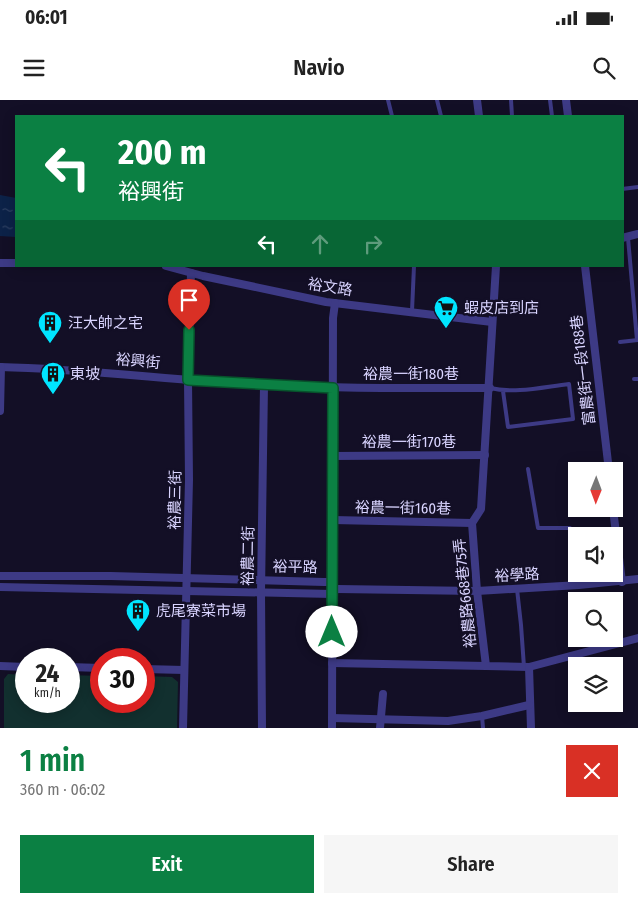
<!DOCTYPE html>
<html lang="en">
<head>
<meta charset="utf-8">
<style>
	:root { --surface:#fff; --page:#f6f6f6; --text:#222; --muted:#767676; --accent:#0b8043 }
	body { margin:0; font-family:"Fira Sans Condensed","Noto Sans TC",sans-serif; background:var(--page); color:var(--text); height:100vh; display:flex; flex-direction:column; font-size:19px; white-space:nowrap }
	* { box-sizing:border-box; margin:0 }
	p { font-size:16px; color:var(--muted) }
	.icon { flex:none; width:28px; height:28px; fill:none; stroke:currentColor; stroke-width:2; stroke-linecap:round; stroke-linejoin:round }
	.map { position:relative; height:628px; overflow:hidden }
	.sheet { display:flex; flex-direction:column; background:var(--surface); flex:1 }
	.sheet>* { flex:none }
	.banner { position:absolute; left:15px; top:15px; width:609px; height:152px; border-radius:0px; box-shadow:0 2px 12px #0003; background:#0b8043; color:#fff; overflow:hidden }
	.needle { width:32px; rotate:181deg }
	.controls { position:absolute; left:568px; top:362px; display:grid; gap:10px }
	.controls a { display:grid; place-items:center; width:55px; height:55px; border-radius:0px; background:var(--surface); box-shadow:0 2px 12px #0003; font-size:25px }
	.speed { position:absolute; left:15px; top:548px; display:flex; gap:10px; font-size:25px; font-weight:700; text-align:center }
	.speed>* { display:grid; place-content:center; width:65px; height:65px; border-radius:50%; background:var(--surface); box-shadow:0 2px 12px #0003; line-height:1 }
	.speed small { font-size:12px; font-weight:400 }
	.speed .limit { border:8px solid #d22; background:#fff; color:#111 }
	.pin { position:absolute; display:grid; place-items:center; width:42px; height:42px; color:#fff; margin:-51px -21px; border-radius:50% 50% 50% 0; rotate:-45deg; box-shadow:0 0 5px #0007 }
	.pin .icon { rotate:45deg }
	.me { position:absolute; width:55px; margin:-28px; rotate:0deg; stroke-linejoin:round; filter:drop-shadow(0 0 4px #0008) }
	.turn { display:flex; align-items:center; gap:18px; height:105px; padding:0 20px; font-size:22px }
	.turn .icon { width:65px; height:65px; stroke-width:2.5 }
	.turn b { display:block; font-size:35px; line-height:42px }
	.lanes { display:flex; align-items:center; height:48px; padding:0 20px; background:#0003; justify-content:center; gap:25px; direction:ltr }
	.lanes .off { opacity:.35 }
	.round { display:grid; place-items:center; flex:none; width:52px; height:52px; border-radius:0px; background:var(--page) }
	.headline { display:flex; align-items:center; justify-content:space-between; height:85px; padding:0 20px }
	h1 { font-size:30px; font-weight:600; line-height:38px; color:var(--accent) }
	.primary-button { display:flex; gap:10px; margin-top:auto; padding:10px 20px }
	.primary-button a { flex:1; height:58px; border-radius:0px; background:var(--accent); color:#fff; font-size:20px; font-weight:600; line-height:58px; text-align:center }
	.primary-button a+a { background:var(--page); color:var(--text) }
	.status { display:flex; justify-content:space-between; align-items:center; height:35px; padding:0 25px; background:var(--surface); direction:ltr }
	.status svg { height:14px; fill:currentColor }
	header { display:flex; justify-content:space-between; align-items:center; height:65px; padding:0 20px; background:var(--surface); font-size:22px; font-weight:600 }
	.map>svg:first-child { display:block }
	.green { fill:#12302f }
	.water { fill:url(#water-ripples) }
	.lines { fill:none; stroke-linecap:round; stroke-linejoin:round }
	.service { stroke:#3d3a85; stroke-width:4 }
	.minor { stroke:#3d3a85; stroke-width:8 }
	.route-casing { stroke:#07532c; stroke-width:12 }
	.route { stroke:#0b8043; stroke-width:9 }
	.labels { text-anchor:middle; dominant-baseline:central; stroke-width:5; stroke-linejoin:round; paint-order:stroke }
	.street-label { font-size:15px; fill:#d9d4ff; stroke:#130f26 }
	.poi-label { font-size:15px; fill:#d9d4ff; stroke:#130f26; text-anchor:start }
</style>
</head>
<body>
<div class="status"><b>06:01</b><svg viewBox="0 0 49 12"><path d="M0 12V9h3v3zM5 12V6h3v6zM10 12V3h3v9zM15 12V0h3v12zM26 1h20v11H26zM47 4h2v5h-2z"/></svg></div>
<header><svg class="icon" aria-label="menu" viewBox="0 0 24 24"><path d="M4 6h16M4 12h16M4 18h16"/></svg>Navio<svg class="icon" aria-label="search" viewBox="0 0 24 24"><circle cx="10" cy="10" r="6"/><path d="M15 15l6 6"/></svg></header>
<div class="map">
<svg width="638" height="628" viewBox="0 0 638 628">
	<defs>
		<pattern id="water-ripples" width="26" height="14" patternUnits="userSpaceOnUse" patternTransform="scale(1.25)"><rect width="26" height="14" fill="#0c2248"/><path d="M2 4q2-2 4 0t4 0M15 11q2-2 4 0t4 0" fill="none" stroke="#2f4163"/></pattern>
	</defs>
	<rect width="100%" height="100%" fill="#130f26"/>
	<path class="green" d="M8,574L26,575V601H69V575L101,576V601H144V576L172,577L178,582L177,628H4V579Z"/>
	<path class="water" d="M0,95L16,98V137L0,136Z"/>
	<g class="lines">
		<g class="service">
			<path d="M388,0L392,16"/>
			<path d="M437,0L441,16"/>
			<path d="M511,0L512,16"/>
			<path d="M550,0L552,16"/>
			<path d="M622,89L638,87"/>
			<path d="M628,138L637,240"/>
			<path d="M412,211L414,166"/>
			<path d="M620,242L638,240"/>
			<path d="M634,279H638"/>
			<path d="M490,288C515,294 543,287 569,284L573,319L508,327L503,291"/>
			<path d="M528,369L538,428H570L576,469"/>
			<path d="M577,474L579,485"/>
			<path d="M517,489L521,525L524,567"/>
			<path d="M482,616L483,628"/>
		</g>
		<g class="minor">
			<path d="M477,0L479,16"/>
			<path d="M566,0L568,16"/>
			<path d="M622,138L638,134"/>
			<path d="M0,163H16"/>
			<path d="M166,166L203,176L326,202L492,222"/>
			<path d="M496,166L481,409L472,423L477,491L486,566L529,567L638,538"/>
			<path d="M585,166L609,371"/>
			<path d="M0,267C89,269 177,281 265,285C340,289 415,288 490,288"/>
			<path d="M0,311L1,267"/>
			<path d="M332,356L485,355"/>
			<path d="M613,409L622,482"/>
			<path d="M333,420L472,423"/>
			<path d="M0,476H111L324,482H332L334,486"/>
			<path d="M0,487L332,494L335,491"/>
			<path d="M337,489L477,491L579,485L638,479"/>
			<path d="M332,563L486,566"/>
			<path d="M0,566L26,567"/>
			<path d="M69,567L101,568"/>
			<path d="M529,567L531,628"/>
			<path d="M144,569L184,570"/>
			<path d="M332,618L448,621L482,616L529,605"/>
			<path d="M183,628L189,380L188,280L191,173"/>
			<path d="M262,628L261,492L264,285"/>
			<path d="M332,628L333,218L335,203"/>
			<path d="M380,628L383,594"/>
		</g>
	</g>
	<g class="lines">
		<defs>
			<path id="route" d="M189,230L188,280L333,288L332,532"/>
		</defs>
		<use href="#route" class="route-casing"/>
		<use href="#route" class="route"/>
	</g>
	<defs>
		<symbol id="supermarket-pin" viewBox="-11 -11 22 30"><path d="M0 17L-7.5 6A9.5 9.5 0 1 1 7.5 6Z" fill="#00e5ff" stroke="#130f26"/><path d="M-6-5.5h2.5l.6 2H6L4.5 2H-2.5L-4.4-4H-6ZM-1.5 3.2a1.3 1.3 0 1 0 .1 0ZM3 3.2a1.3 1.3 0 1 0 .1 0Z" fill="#111"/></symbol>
		<symbol id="building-pin" viewBox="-11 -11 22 30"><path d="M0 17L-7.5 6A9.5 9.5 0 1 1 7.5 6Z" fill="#00e5ff" stroke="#130f26"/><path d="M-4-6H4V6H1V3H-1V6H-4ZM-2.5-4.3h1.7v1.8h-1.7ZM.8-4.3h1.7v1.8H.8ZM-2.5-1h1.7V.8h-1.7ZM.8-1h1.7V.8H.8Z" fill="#111"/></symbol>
	</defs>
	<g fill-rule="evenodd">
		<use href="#supermarket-pin" x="432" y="194" width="28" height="38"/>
		<use href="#building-pin" x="36" y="209" width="28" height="38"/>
		<use href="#building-pin" x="39" y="260" width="28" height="38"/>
		<use href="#building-pin" x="124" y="497" width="28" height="38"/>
	</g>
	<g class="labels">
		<g class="street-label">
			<text transform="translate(330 187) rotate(9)">裕文路</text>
			<text transform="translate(138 261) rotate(5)">裕興街</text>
			<text transform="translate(583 270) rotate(-97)">富農街一段188巷</text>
			<text x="411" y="274">裕農一街180巷</text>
			<text x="409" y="342">裕農一街170巷</text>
			<text transform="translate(175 400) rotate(-89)">裕農三街</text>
			<text transform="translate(403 408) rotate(1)">裕農一街160巷</text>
			<text transform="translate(248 456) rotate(-89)">裕農二街</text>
			<text transform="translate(295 467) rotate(1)">裕平路</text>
			<text transform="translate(517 475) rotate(-3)">裕學路</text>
			<text transform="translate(465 493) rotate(-96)">裕農路668巷75弄</text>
		</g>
		<g class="poi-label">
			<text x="464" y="208">蝦皮店到店</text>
			<text x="68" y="223">汪大帥之宅</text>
			<text x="70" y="274">東坡</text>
			<text x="156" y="511">虎尾寮菜市場</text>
		</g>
	</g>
</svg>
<div class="controls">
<a><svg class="needle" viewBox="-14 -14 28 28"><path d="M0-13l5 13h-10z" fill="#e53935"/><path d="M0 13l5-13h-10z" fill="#767676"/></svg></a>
<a><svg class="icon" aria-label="sound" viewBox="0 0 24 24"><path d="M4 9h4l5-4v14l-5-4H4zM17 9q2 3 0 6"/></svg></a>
<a><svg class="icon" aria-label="search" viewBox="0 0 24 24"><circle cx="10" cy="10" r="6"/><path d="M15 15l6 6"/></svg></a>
<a><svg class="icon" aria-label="layers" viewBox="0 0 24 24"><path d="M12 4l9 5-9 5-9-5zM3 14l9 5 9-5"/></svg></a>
</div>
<div class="speed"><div>24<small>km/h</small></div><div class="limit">30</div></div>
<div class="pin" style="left:189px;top:230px;background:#d93025"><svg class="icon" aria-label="arrive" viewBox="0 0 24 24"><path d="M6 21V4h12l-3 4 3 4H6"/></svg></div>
<svg class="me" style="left:332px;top:532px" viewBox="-20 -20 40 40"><circle r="19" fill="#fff"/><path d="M0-13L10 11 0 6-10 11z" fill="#0b8043"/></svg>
<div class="banner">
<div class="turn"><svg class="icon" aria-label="left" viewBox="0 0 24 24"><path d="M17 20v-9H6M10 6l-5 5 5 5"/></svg><div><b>200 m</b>裕興街</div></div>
<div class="lanes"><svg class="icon" aria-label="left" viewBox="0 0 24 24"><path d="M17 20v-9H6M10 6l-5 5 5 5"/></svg><svg class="icon off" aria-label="ahead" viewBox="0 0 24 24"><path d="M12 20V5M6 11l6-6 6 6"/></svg><svg class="icon off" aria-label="right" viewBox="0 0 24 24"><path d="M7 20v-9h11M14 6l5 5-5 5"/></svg></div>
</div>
</div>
<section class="sheet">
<div class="headline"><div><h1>1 min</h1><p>360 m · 06:02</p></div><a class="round" style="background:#d93025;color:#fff"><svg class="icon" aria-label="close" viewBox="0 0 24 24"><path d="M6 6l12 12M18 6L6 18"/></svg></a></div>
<div class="primary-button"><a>Exit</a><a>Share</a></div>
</section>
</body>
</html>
